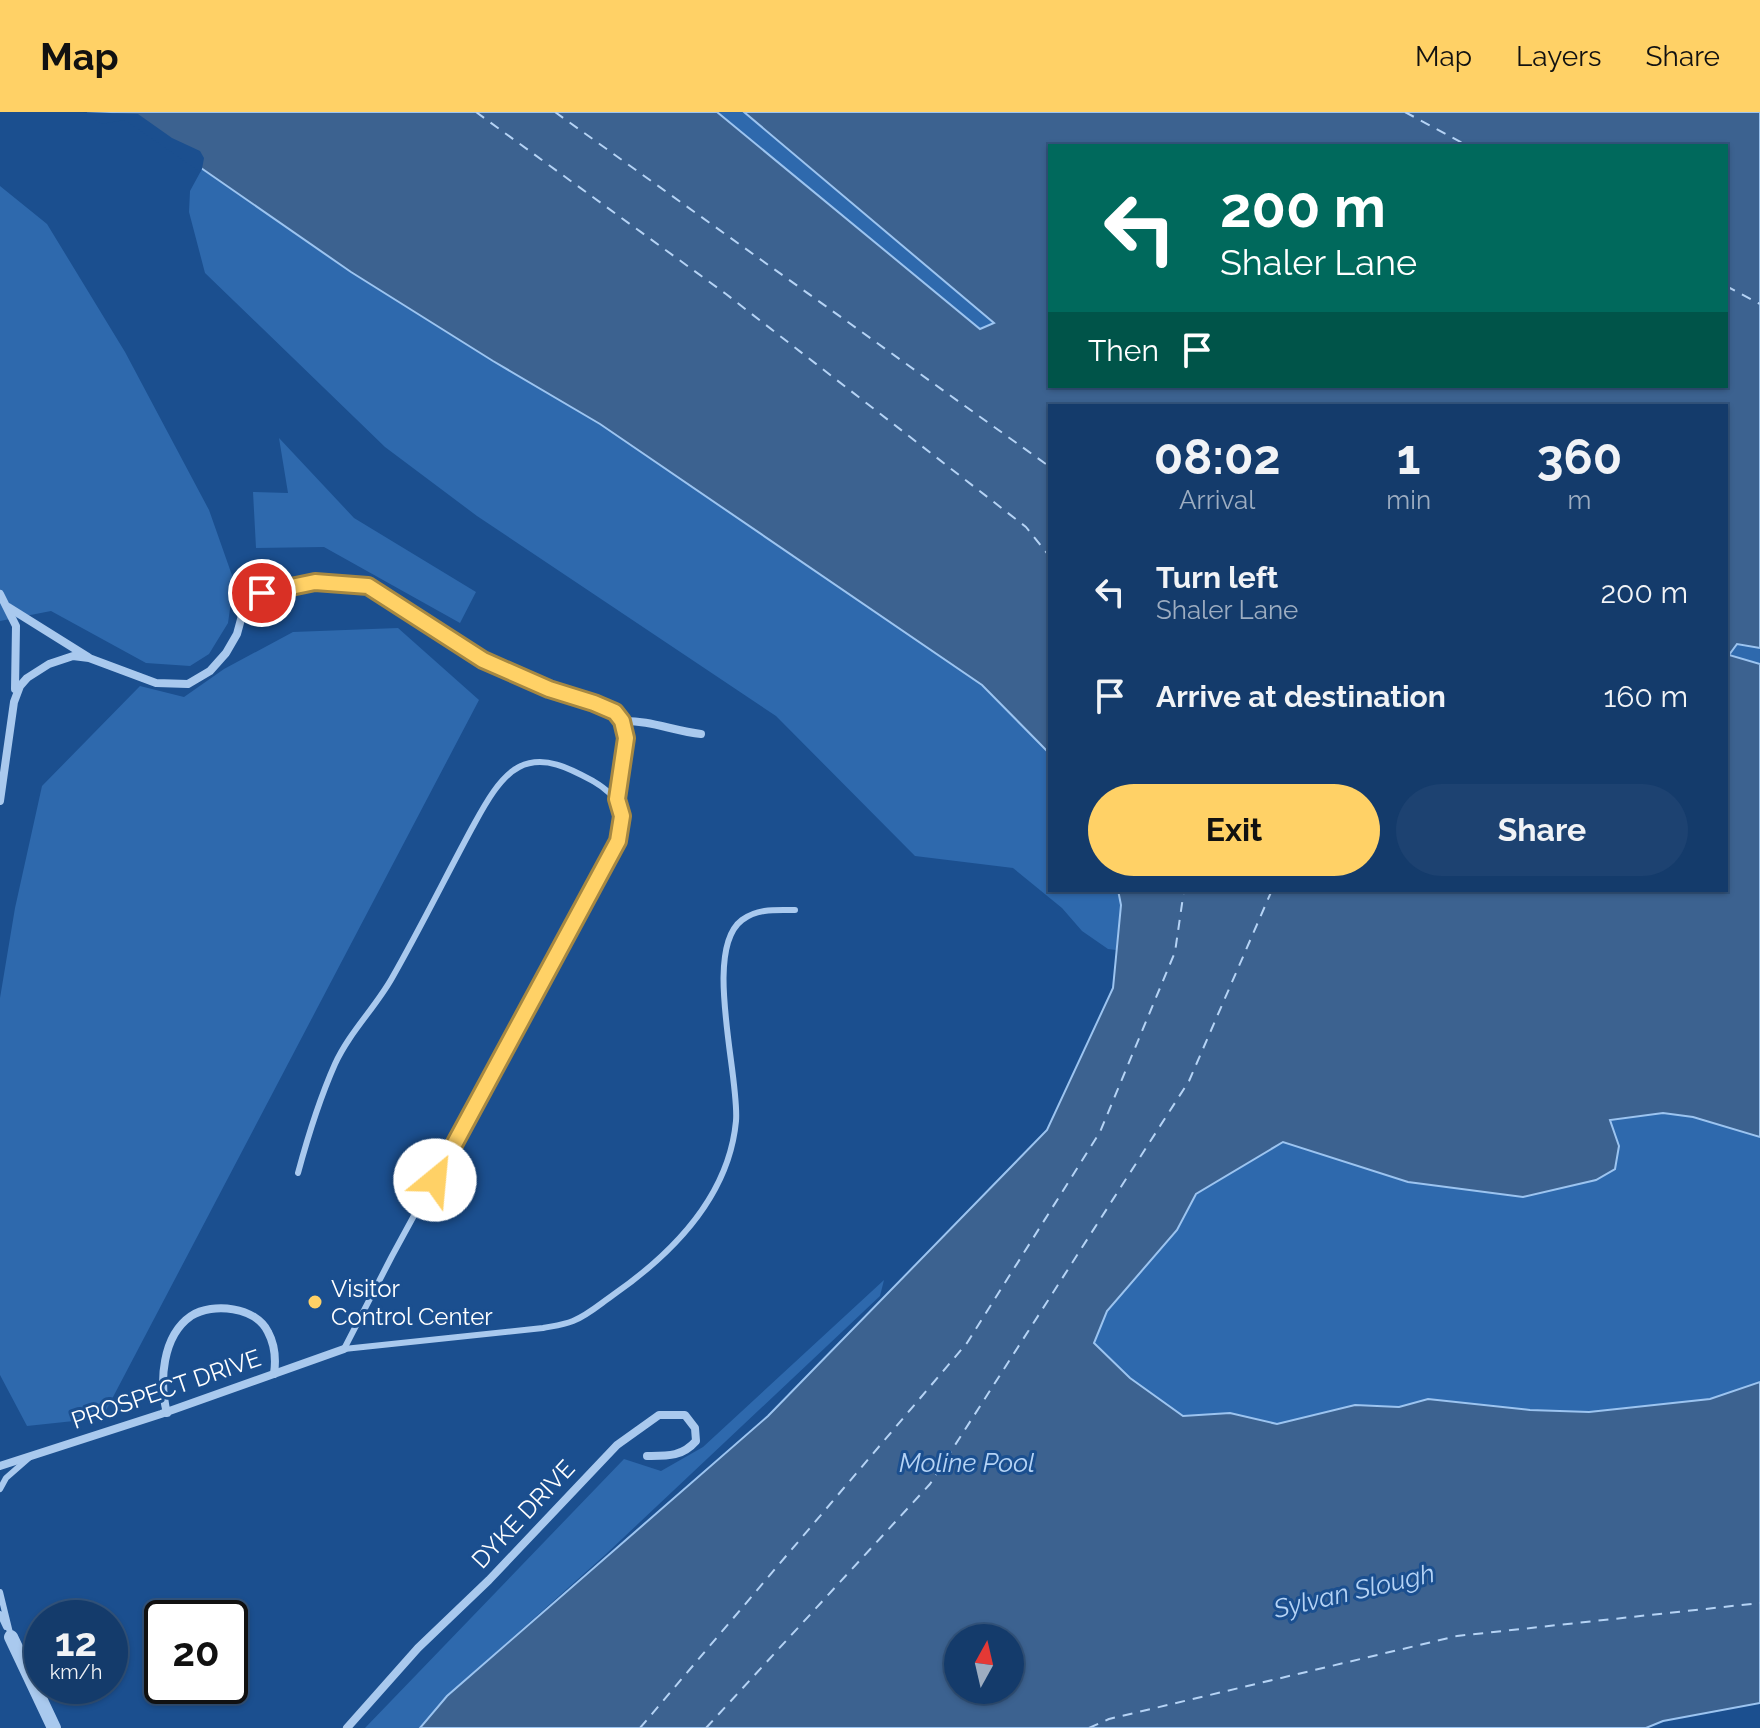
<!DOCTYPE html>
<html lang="en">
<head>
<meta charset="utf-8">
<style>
	:root { --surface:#143b6b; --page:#1d4271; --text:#f1f3f6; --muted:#9dadc1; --line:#33557e; --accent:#ffd166 }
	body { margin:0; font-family:Raleway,sans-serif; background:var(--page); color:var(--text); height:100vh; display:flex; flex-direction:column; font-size:30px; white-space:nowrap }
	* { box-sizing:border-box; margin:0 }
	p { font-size:26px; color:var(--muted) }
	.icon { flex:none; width:44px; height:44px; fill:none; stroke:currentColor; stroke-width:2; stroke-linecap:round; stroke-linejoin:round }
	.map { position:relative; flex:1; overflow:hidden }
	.side { position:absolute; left:1048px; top:292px; width:680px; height:488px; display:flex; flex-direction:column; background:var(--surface); border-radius:0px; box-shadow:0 2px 6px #0004,0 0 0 2px var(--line) }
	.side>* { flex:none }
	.guide { position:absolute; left:1048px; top:32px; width:680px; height:244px; border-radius:0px; box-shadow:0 2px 6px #0004,0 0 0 2px var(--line); background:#00695c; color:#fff; overflow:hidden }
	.needle { width:52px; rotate:8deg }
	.fabs { position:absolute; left:944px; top:1512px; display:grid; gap:16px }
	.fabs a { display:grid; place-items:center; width:80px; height:80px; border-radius:50%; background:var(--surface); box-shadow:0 2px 6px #0004,0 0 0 2px var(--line); font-size:40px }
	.speed { position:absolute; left:24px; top:1488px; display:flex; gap:16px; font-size:40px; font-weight:700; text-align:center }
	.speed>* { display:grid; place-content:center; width:104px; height:104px; border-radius:50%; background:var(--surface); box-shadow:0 2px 6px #0004,0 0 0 2px var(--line); line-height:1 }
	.speed small { font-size:20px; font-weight:400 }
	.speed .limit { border:4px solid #111; border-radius:12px; background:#fff; color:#111 }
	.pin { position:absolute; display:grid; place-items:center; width:68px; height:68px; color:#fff; margin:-34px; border:4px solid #fff; border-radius:50%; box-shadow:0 2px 8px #0007 }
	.me { position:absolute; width:88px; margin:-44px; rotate:28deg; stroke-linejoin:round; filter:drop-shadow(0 0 6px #0008) }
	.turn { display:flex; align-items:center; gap:28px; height:168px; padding:0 40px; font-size:36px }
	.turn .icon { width:104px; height:104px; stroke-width:2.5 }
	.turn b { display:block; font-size:56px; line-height:68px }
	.then { display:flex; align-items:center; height:76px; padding:0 40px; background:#0003; gap:16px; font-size:30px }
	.eta { display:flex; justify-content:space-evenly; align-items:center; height:136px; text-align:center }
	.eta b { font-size:48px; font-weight:700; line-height:56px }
	.button { display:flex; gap:16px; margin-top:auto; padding:16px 40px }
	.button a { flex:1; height:92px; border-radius:48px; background:var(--accent); color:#111; font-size:32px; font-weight:700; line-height:92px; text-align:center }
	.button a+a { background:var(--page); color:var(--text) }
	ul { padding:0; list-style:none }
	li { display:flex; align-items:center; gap:24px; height:104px; padding:0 40px }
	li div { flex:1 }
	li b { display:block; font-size:30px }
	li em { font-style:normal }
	header { display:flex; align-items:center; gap:48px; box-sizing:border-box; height:112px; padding:0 40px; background:var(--accent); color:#111 }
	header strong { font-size:38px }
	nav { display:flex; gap:44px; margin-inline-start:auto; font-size:28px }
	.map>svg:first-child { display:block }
	.green { fill:#2e69ad }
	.water { fill:#3c6290; stroke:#9cc4f0; stroke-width:2; fill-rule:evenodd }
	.pier { fill:#1b4f8f }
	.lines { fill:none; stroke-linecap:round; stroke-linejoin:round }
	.ferry { stroke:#b5d3f5; stroke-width:2; stroke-dasharray:10 8; stroke-linecap:butt }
	.service { stroke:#a9c9ee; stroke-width:6 }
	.minor { stroke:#a9c9ee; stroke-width:8 }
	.tertiary { stroke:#a9c9ee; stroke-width:14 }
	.route-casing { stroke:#a68842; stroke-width:20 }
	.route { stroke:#ffd166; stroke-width:14 }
	.poi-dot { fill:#ffd166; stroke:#1b4f8f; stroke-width:3 }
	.labels { text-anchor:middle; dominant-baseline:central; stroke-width:6; stroke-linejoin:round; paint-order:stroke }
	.poi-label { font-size:24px; fill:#fff; stroke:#1b4f8f; text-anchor:start }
	.street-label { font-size:24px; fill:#fff; stroke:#1b4f8f }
	.water-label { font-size:26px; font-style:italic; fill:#b5d3f5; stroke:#1b4f8f }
</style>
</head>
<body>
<header>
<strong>Map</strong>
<nav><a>Map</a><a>Layers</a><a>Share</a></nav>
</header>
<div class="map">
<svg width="1760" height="1616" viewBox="0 0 1760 1616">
	<rect width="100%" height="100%" fill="#1b4f8f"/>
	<g class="green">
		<path d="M717,0H744L995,212L980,217Z"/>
		<path d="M202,57L351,160L493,249L600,312L982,573L1050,642V778H1118L1121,793L1116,838L1108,837L1082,819L1062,796L1013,756L915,744L776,604L477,404L385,335L205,161L189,100L190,79Z"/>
		<path d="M0,74L47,112L125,240L209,398L234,469L228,511L209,542L190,554L146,551L51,499L0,509Z"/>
		<path d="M279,326L354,406L476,480L460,511L324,435L256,436L253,380L288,381Z"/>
		<path d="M398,516L479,588L102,1306L27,1314L0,1263V886L15,796L42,674L140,574L184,585L224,557L293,520Z"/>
		<path d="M1737,532L1760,536V552L1728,543Z"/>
		<path d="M1229,997L1610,1008L1663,1001L1693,1005L1760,1025V1270L1710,1287L1589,1300L1530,1298L1428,1287L1399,1295L1355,1293L1277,1312L1194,1316L1074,1238Z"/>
		<path d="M884,1168L880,1184L605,1443L447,1584L420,1616H365L624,1347L661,1359L703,1335Z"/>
	</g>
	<path class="water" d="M87,0H717L980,217L994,211L744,0H1760V536L1737,532L1729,543L1760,552V1025L1693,1005L1663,1001L1610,1008L1619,1034L1615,1057L1596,1068L1523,1085L1408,1070L1283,1030L1196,1082L1177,1118L1107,1199L1094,1231L1130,1266L1183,1304L1230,1301L1277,1312L1355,1293L1399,1295L1428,1287L1530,1298L1589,1300L1710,1287L1760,1270V1591L1663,1609L1646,1616H420L447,1584L768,1304L1047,1018L1113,876L1121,793L1118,778H1726V294H1050V642L982,573L600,312L493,249L351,160L126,4ZM1050,34H1726V274H1050ZM958,1526H1010V1578H958Z"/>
	<path class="pier" d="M83,0L138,2L172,26L200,39L204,46L202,57L200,60L125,8L101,12Z"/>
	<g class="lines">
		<g class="ferry">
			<path d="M476,0L726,182L1026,415L1050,445"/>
			<path d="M555,0L1050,355"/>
			<path d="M1405,0L1468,34"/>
			<path d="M1726,174L1760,192"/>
			<path d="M640,1616L967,1231L1100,1020L1175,840L1184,778"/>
			<path d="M706,1616L930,1372L1189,969L1272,778"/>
			<path d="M1089,1616L1109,1607L1457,1524L1760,1491"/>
		</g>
		<g class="service">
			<path d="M298,1061C308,1024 319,988 335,952C349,921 375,896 392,866C420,817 445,766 472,716C483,696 499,665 519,655C544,642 571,657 593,669C622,686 623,699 618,729L392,1144L344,1237"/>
			<path d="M344,1237L543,1216C553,1214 563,1213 573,1209C588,1203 600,1192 613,1183C672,1142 729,1084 736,1009C740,966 702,838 742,808C758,796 777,798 795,798"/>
			<path d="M0,1377L6,1366L30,1345"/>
			<path d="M0,1480L11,1525"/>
			<path d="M0,1502L6,1515"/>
		</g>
		<g class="minor">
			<path d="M0,482L16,514L15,577"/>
			<path d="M8,495L88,545"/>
			<path d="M622,609C649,608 674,619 701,622"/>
			<path d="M0,689L14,590L20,574L27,566L49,552L73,544L89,546L156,571L188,572L210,559L226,541L237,522L247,485C284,474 329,462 367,474C387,480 406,497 424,509C456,531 487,551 523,566C544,575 614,592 622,609C634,633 619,663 617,687"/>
			<path d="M167,1301C159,1270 162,1224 191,1204C213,1190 256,1195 268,1220C275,1233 276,1248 274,1262"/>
			<path d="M0,1354L161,1302L344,1237"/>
			<path d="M347,1616L418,1536L489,1468L617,1333L659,1303H685L695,1316L696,1329C682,1345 667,1344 647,1344"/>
		</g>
		<path class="tertiary" d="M11,1525L54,1616"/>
	</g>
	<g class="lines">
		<defs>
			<path id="route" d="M262,481L315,470L368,474L483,548L549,577L594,591L615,600L622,609L626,626L617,687L622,704L618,729L435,1068"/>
		</defs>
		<use href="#route" class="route-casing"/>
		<use href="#route" class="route"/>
	</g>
	<circle class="poi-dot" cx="315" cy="1190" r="8"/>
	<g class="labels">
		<g class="poi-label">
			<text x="331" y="1176">Visitor<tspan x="331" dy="28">Control Center</tspan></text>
		</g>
		<g class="street-label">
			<text transform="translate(166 1277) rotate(-19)">PROSPECT DRIVE</text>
			<text transform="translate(523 1402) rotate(-47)">DYKE DRIVE</text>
		</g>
		<g class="water-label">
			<text x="967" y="1351">Moline Pool</text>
			<text transform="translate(1354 1479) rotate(-13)">Sylvan Slough</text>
		</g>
	</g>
</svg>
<div class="fabs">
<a><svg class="needle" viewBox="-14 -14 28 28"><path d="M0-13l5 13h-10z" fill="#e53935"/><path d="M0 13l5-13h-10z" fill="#9dadc1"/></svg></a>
</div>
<div class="speed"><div>12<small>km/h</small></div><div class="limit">20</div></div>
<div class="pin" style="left:262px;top:481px;background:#d93025"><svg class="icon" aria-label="arrive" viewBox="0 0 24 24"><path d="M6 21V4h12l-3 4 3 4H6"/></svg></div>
<svg class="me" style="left:435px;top:1068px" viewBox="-20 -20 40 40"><circle r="19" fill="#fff"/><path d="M0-13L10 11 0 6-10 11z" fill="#ffd166"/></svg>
<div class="guide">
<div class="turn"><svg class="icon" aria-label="left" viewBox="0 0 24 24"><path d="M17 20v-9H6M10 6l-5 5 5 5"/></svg><div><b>200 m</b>Shaler Lane</div></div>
<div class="then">Then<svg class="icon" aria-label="arrive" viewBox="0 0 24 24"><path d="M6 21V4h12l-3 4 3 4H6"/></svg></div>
</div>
<section class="side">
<div class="eta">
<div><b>08:02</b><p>Arrival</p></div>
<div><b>1</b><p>min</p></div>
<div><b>360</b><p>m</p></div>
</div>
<ul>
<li><svg class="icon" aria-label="left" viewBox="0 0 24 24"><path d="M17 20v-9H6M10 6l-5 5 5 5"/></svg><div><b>Turn left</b><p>Shaler Lane</p></div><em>200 m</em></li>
<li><svg class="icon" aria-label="arrive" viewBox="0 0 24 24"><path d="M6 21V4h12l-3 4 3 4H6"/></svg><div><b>Arrive at destination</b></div><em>160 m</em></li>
</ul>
<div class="button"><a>Exit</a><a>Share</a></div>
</section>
</div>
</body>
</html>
